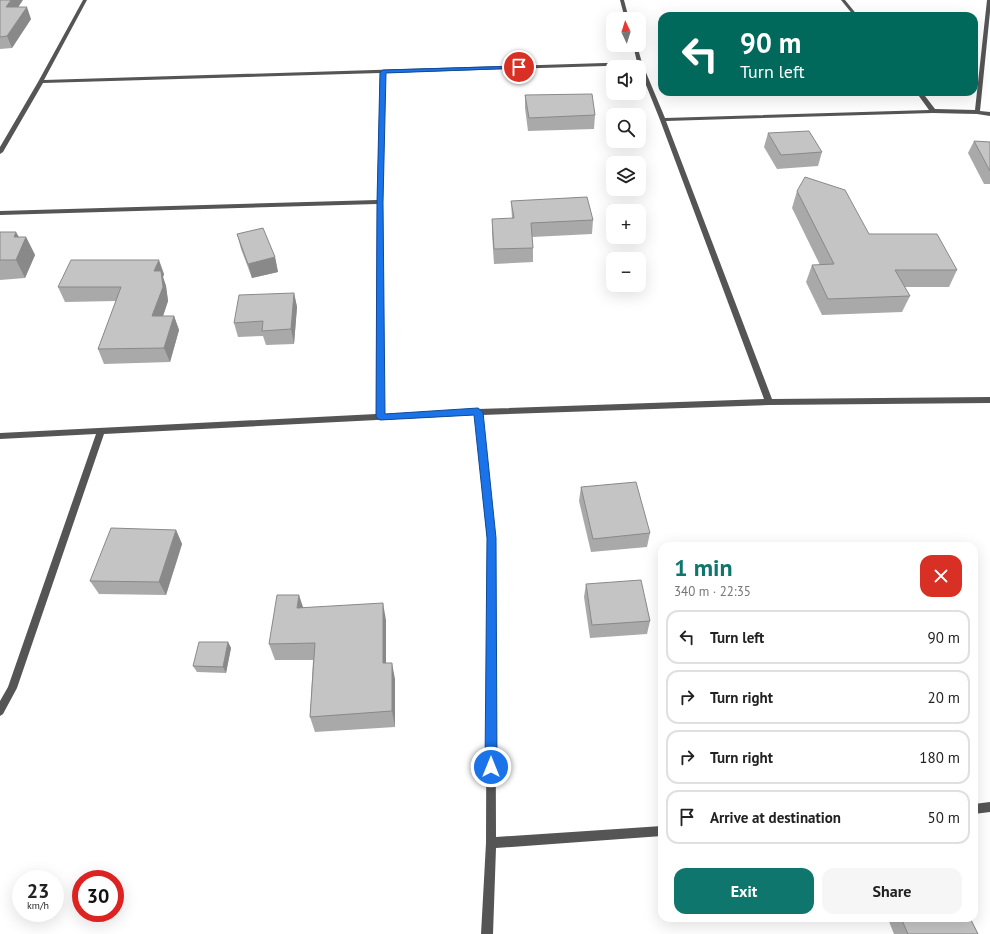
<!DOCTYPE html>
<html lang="en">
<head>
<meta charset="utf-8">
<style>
	:root { --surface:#fff; --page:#f6f6f6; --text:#222; --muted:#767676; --line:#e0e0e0; --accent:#0f766e }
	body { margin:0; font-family:"PT Sans",sans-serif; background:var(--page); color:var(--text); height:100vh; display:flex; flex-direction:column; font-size:15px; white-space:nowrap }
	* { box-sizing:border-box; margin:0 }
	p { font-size:13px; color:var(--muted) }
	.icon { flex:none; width:22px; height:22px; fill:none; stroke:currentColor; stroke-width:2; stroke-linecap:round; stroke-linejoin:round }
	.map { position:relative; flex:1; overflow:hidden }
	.sheet { position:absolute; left:658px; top:542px; width:320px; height:380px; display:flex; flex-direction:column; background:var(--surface); border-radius:12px; box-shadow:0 4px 16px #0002 }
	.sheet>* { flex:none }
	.hud { position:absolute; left:658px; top:12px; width:320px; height:84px; border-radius:12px; box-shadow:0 4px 16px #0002; background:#00695c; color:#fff; overflow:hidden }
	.needle { width:26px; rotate:356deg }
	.controls { position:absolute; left:606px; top:12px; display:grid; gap:8px }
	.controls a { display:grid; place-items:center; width:40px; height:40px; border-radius:8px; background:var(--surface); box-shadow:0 4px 16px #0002; font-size:20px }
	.speed { position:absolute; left:12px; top:870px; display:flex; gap:8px; font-size:20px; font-weight:700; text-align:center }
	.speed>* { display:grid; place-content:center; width:52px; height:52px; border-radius:50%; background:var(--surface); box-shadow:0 4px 16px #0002; line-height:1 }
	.speed small { font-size:10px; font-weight:400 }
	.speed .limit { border:6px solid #d22; background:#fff; color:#111 }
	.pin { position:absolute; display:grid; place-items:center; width:34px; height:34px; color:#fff; margin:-17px; border:2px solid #fff; border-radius:50%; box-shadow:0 1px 4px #0007 }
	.me { position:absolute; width:44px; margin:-22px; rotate:0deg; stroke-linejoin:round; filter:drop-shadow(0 0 3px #0008) }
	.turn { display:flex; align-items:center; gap:14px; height:84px; padding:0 16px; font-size:18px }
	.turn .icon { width:52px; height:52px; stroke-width:2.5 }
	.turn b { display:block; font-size:28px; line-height:34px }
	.round { display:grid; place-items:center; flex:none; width:42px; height:42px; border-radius:12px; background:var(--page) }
	.headline { display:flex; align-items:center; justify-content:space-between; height:68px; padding:0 16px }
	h1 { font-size:24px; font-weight:800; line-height:30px; color:var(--accent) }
	.button { display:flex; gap:8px; margin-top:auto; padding:8px 16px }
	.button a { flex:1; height:46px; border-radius:12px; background:var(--accent); color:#fff; font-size:16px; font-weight:800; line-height:46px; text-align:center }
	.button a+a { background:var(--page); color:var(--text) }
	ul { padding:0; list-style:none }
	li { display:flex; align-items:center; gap:12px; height:54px; margin:0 8px 6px; padding:0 8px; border:2px solid var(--line); border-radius:12px }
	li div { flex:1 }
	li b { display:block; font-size:15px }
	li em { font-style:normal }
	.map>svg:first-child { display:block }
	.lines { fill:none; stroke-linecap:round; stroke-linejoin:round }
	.street { fill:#555; fill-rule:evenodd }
	.wall { fill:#a9a9a9 }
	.shaded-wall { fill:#898989 }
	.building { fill:#c4c4c4; stroke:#898989 }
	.route { fill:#1a73e8; stroke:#114b97 }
</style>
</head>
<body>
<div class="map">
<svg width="990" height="934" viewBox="0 0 990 934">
	<rect width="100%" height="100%" fill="#fff"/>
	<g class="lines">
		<g class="street">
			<path d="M83,0H87L44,80L637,62L633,45H637L642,63L665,118L929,110L916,92H922L935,109L975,110L987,0H990V12L980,111L990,112V116L977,114L933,113L666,121L772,399L990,397V403L769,405L482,415L495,538L496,837L662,826V836L496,848L493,934H481L486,843L487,538L475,415L104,434L17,688L3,714L0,716V701L8,687L96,434L0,439V433L376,414L377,204L0,215V211L377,200L380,73L43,83L3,152L0,154V147L38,82ZM638,65L660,120L764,399L478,409L384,414L383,202L385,73Z"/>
			<path d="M620,0H624L629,19H625Z"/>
			<path d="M841,0H845L858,16H854Z"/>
			<path d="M990,802V812L974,814V804Z"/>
		</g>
	</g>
	<g class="wall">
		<path d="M0,0L19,7L31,19L12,48L0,49Z"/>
		<path d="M525,95L595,115L594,129L528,131L525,108Z"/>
		<path d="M768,133L822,152L818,166L777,169L764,147Z"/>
		<path d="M974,141L990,142V184H984L968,153Z"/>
		<path d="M797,191L869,234L957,270L949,287H905L910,296L902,312L822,315L806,282L812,265H820L792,208Z"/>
		<path d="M511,201L593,220L592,234L532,237L533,248V262L494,264L492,233V219H512Z"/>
		<path d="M0,232L19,237H26L35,255L25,278L0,280Z"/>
		<path d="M237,234L275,257L278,272L252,278L241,249Z"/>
		<path d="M164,274L163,277L166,286L168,301L163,316H174L179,330L170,362L104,364L98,349L116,301L65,302L58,287Z"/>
		<path d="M294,293L297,307L294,344L266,345L263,336L238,337L234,323Z"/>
		<path d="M581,487L650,533L647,547L591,552L579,501Z"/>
		<path d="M176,530L182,544L166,595L99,594L90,581Z"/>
		<path d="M586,584L650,621L647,634L590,638L584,597Z"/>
		<path d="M304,608L386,620V663L395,679V727L315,732L310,717L313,660H275L269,644Z"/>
		<path d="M228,642L231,648L226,673L197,672L193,666Z"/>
		<path d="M889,918H970L978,934H894L888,919Z"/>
	</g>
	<g class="shaded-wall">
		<path d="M11,0H23L11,18L6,7Z"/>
		<path d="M27,7L31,19L12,48L7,36Z"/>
		<path d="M16,232L23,244L26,237L35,255L25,278L16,260L14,237Z"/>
		<path d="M275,257L278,272L252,278L248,264Z"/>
		<path d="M159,260L164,274L163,277L166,286L168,301L158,331L152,316L154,271Z"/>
		<path d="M294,293L297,307L294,344L291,329Z"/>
		<path d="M174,316L179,330L170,362L164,348Z"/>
		<path d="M176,530L182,544L166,595L159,582Z"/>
		<path d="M299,595L305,613L297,608Z"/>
		<path d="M383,603L386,620V680L383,663Z"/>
		<path d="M228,642L231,648L226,673L223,667Z"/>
		<path d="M392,663L395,679V727L392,711Z"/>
	</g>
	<g class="building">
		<path d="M0,0H11L6,7H27L7,36L0,37Z"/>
		<path d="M592,94L595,115L529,118L525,95Z"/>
		<path d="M809,131L822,152L781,155L768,133Z"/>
		<path d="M974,141L990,142V171Z"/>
		<path d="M805,177L845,190L869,234H937L957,270H895L910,296L828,299L812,265L834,264L797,191Z"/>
		<path d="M587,197L593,220L531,223L533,248L494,249L492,219L514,218L511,201Z"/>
		<path d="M263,228L275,257L248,264L237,234Z"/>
		<path d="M0,232H16L14,237H26L16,260H0Z"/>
		<path d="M71,260H159L154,271H161L163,287L152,316H174L164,348L98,349L121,287H58Z"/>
		<path d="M294,293L291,329L262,331L263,321L234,323L239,295Z"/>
		<path d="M636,482L650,533L593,539L581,487Z"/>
		<path d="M111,528L176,530L159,582L90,581Z"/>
		<path d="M641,580L650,621L592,625L586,584Z"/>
		<path d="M277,595H299L297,608L383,603V663H392V711L310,717L315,643L269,644Z"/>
		<path d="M199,642H228L223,667L193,666Z"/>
		<path d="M901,918H970L978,934H908Z"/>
	</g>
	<path class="route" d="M519,66L522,67L521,68L386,73L383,202L385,414L478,408L483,412L496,538L497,767L495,771L491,773L487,771L485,767L487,538L474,415L380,420L376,417L377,202L380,72L383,70Z"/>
</svg>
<div class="controls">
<a><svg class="needle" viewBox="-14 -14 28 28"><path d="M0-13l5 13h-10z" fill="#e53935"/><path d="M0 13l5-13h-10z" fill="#767676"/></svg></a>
<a><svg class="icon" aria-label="sound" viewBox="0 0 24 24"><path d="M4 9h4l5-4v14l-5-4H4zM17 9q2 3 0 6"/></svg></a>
<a><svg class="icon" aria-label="search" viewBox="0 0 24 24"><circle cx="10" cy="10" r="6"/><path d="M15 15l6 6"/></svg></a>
<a><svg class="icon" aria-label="layers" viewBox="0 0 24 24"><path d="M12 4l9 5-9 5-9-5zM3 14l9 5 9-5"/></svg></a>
<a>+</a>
<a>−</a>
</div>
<div class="speed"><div>23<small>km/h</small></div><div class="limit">30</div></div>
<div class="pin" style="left:519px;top:67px;background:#d93025"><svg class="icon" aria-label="arrive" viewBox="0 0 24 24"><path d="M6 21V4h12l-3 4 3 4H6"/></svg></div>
<svg class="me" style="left:491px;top:767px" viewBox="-20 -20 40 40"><circle r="17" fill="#1a73e8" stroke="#fff" stroke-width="3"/><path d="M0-11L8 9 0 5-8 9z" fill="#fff"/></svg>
<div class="hud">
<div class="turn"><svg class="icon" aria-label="left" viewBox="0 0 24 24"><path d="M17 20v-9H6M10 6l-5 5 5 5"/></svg><div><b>90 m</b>Turn left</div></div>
</div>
<section class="sheet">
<div class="headline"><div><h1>1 min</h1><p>340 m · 22:35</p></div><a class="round" style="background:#d93025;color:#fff"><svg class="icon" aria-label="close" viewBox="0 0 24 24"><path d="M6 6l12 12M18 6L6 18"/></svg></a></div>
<ul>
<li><svg class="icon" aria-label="left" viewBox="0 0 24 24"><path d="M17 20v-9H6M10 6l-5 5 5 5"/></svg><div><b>Turn left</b></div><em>90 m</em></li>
<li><svg class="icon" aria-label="right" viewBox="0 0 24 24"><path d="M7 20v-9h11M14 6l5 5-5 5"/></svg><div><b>Turn right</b></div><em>20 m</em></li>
<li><svg class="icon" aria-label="right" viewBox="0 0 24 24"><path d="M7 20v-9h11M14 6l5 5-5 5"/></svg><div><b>Turn right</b></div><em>180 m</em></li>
<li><svg class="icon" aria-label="arrive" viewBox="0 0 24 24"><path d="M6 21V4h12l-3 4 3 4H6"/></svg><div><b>Arrive at destination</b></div><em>50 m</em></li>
</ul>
<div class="button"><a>Exit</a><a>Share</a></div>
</section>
</div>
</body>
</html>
